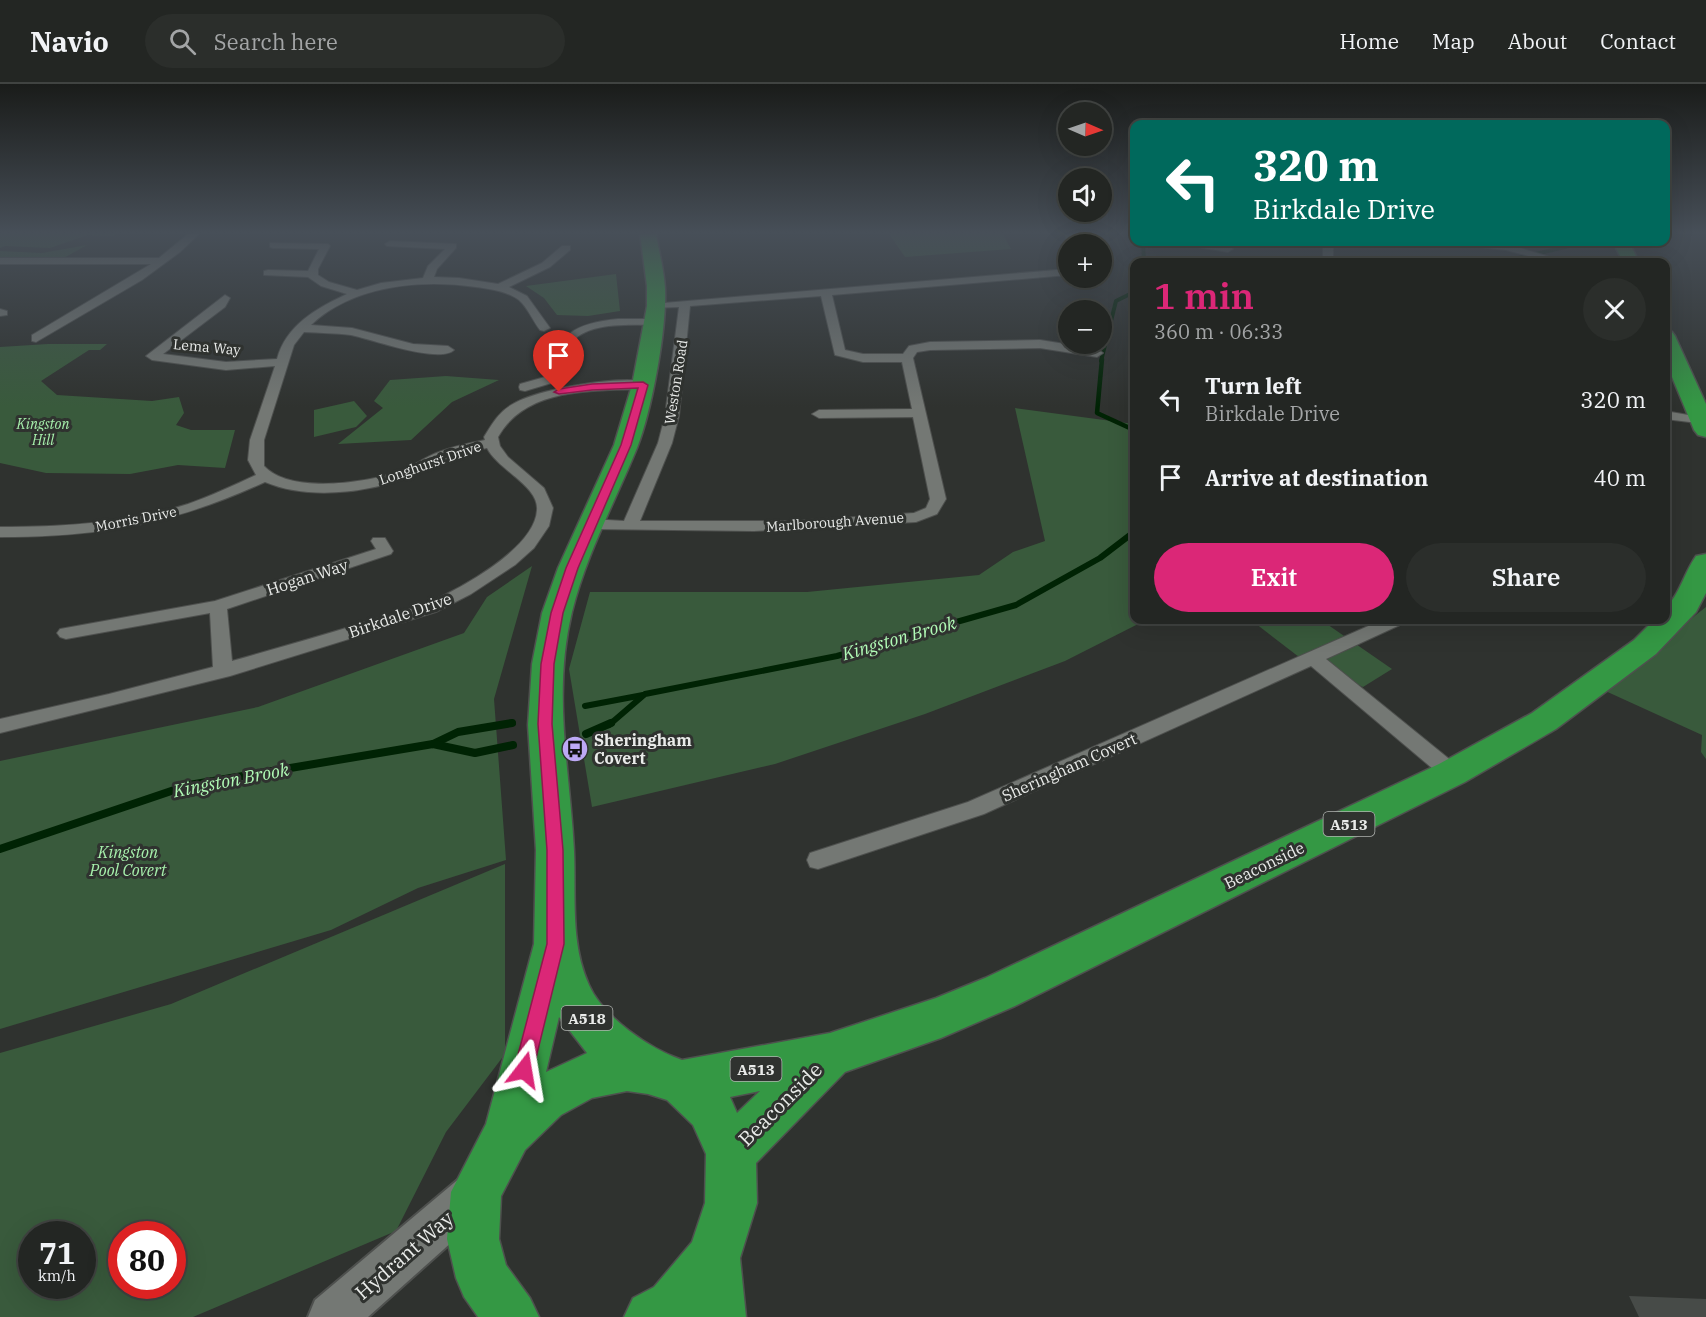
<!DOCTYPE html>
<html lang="en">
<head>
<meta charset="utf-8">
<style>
	:root { --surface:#232623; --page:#2b2e2b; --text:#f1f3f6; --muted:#a3a5a6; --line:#404341; --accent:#db2777 }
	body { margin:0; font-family:"IBM Plex Serif",serif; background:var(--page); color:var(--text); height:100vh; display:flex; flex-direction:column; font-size:22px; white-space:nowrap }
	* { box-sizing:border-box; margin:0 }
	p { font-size:20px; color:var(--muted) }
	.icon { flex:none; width:33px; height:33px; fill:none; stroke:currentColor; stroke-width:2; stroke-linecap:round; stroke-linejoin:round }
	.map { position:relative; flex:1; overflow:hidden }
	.details { position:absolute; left:1130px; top:174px; width:540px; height:366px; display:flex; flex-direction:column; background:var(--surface); border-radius:12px; box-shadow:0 6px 24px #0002,0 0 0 2px var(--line) }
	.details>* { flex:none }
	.top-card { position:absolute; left:1130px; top:36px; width:540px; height:126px; border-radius:12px; box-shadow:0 6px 24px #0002,0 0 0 2px var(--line); background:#00695c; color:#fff; overflow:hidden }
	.needle { width:39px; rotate:92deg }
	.controls { position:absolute; left:1058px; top:18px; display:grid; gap:12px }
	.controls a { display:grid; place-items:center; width:54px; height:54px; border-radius:50%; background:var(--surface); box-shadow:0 6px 24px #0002,0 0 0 2px var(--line); font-size:30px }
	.speed { position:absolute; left:18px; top:1137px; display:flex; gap:12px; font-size:30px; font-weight:700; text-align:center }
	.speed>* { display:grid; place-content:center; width:78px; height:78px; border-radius:50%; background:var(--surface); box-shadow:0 6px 24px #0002,0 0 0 2px var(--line); line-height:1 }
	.speed small { font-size:15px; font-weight:400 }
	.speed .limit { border:9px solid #d22; background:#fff; color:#111 }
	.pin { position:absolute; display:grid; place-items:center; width:51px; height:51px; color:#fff; margin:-62px -26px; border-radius:50% 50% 50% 0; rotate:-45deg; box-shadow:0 0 6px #0007 }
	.pin .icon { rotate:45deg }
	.me { position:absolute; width:66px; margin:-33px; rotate:14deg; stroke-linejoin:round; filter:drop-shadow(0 0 4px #0008) }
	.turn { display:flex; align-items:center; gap:21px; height:126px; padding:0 24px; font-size:27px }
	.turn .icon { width:78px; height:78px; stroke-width:2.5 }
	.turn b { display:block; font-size:42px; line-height:51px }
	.round { display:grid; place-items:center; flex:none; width:63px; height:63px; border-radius:32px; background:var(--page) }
	.overview { display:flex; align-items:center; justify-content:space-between; height:102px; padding:0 24px }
	h1 { font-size:36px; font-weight:600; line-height:45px; color:var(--accent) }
	.cta { display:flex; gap:12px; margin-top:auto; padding:12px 24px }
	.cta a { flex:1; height:69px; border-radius:36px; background:var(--accent); color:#fff; font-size:24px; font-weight:600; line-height:69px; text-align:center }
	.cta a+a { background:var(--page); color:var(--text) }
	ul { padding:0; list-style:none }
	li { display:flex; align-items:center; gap:18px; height:78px; padding:0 24px }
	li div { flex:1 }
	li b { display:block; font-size:22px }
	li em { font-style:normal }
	header { display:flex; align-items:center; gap:36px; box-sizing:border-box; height:84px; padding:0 30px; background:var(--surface); border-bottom:2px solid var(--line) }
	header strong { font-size:28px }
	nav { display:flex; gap:33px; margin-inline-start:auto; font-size:21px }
	.search { width:420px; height:54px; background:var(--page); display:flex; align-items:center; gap:15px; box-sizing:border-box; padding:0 21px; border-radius:33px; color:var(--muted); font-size:22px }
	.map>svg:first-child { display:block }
	.green { fill:#395a3c; fill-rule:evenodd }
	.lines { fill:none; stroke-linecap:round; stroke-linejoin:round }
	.stream-far3 { stroke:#002304; stroke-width:4 }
	.stream-far2 { stroke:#002304; stroke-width:4.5 }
	.stream-far1 { stroke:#002304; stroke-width:6 }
	.stream { stroke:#002304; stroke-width:8 }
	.building { fill:#474b48 }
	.street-casing { stroke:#4e504e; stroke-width:2 }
	.secondary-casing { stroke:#4e504e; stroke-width:4 }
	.highway-casing { stroke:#4e504e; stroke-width:3 }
	.street { fill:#747874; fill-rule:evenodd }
	.secondary { fill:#747874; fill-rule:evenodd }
	.highway { fill:#349844; fill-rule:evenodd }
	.route { fill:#db2777; stroke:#8e194d; stroke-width:1.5 }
	.labels { text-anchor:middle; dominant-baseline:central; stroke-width:6; stroke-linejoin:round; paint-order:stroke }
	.far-street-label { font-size:14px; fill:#e9ebe9; stroke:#2f322f }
	.far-park-label { font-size:14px; font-style:italic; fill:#a7f1ac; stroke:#2f322f }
	.shield { fill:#2f322f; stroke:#b1b4b1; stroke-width:1.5 }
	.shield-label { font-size:15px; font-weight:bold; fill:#e9ebe9 }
	.street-label { font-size:16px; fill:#e9ebe9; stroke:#2f322f }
	.poi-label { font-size:16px; font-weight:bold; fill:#e9ebe9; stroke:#2f322f; text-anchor:start }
	.park-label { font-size:16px; font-style:italic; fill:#a7f1ac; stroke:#2f322f }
	.water-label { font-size:18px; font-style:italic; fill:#b0fab5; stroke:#2f322f }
	.near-street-label { font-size:20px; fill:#e9ebe9; stroke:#2f322f }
</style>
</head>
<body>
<header>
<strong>Navio</strong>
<div class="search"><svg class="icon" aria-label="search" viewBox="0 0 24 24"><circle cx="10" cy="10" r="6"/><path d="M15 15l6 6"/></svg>Search here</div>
<nav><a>Home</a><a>Map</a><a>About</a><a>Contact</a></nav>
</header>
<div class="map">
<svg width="1706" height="1233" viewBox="0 0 1706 1233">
	<rect width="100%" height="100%" fill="#2f322f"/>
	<g class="green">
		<path d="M0,150H116L112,152L88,151L50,164L5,162L0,164Z"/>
		<path d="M889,150H1003L1011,165L905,173Z"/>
		<path d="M87,161L62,175L0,176V167L42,169Z"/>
		<path d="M616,190L620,227L588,232L557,231L544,214L526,202Z"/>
		<path d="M48,260H107L100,266H89L41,297L57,311L152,317L179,313L184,329L176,341L191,346H235L225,384L178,381L130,390L46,389L0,379V263Z"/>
		<path d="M446,292L499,296L452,318L411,356L338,360L383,324L374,317L390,296Z"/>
		<path d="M354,317L367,332L356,343L314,353V326Z"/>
		<path d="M1015,324L1134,340V536H1146L1065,577L925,630L775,680L592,723L569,585L590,508H807L979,491L1013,468L1045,457Z"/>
		<path d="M532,482L494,615L506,776L418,804L331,846L0,945V677L258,623L464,549L487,513Z"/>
		<path d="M1706,523V675L1701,668L1702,651L1601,605Z"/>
		<path d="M1251,536H1321L1392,585L1363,603L1299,573Z"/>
		<path d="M505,780V970L446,1048L396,1147L193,1233H0V969L171,920ZM32,1150H82V1202H32ZM122,1150H172V1202H122Z"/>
	</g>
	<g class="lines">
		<g class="stream-far3">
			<path d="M1143,158L1144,178"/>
			<path d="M1502,178L1586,158"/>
			<path d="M1101,277L1116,217L1134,208"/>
		</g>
		<path class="stream-far2" d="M1102,275L1097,329L1134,346"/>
		<g class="stream-far1">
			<path d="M585,622L643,611"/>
			<path d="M503,641L513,639"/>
			<path d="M609,641L645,610L837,572L1016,521L1100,474L1134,448"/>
		</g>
		<g class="stream">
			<path d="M586,650L611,639"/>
			<path d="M433,660L458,648L512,639"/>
			<path d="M0,765L189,701L433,660L475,669L513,661"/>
		</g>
	</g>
	<path class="building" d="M1629,1212L1706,1215V1233H1639Z"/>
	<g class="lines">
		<defs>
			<g id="street">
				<path d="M188,150H199L180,168L142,196L36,258L32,257V251L151,180H0V174H159Z"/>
				<path d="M1064,150H1074L1080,160H1070Z"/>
				<path d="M390,157L456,160V164L437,185L434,193L459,194L498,200L542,179L562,162H570V166L550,183L509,203L527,212L550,244L544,247L540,246C533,237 528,224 519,216C507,207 490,205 476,203C421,195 353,201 311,241L352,244L413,260L448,262L454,266C439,280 371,255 351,251C335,249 320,249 304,248L294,261L264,356V382C290,410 364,399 398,388C412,383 425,373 439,368C454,362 470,359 485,356L484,353C492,340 498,329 511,321C535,305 620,291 648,298L649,301L643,305C593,307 526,303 498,353L500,362L508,373L544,404L553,424L549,442L534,464L515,481L471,510L436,528L230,592L0,649V635L109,610L213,583L210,529L66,555L60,553L57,549L60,545L215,517L376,465L371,457L373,454H385L393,467L391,470L227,525L232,577C274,565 317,553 359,540C381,533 404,528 425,520C458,506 535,465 537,426C539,402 498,386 487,364C475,367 462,369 451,373C436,379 424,388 409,393C367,409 307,416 265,398C174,440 100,453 0,453V443C63,443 127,439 188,420C211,412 234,401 256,391L248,376L250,356L275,282L226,286L152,276L146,272L225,211L230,214L225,223L163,270L226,278L277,275C286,241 317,224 347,210L321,202L308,193L264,191V187L268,186L308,187L319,165L273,164L270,163V159L328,160L330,162L318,185V191L329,198L357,206L381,199L423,194L428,182L445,165L387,162L385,160Z"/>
				<path d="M1194,158L1228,162L1233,165L1228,168L1197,163L1194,162Z"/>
				<rect x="1323" y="158" width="10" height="20"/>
				<path d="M1457,158L1507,160L1566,178H1551L1506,166L1462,161Z"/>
				<path d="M1068,185V191L832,211L845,266L863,270H903L909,262L930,258L1040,256L1097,265L1103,269L1097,273L1040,264L930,266L917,268L913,274L946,415L937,430L916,438L754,447L591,445L583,440L591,435L624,437L658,359L665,332L679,223L652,224V220ZM821,212L835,271L863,278H902L912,325L819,326L812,330L819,334L913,333L930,415L926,424L914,429L794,437H640L672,359L679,332L690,222Z"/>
				<path d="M0,225L7,227V231L0,232Z"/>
				<path d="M618,235H653L659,238L653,241C626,241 581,237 566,266C561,276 561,288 555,298L525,307L520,306L519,303L520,300L545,293C557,250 575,239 618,235Z"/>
				<path d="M1665,327L1706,334V340L1665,335Z"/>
				<path d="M1382,536H1405L1402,540L1326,575L1459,683L1463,689L1459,695L1452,697L1445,695L1311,582L984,730L818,785L810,783L807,776L810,769L968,718Z"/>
			</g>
			<path id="secondary" d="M476,1086L491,1093L498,1108L491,1123L368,1233H308L315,1216L461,1093Z"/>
			<g id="highway">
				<path d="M640,150H656C659,168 664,186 665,204C667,244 652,326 637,364C615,418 586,471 572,528C552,611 570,685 574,767C576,812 570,859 589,901C603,933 650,965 682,976L830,949L936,914L985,894L1439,680L1532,629L1634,556L1654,536H1665V525C1680,510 1684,489 1696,472L1706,470V509L1696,528L1656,570L1556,645L1465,698L1015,922L941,954L845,988L756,1079L757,1119L740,1174L746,1233H624L633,1214L654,1203L692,1158L705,1119L706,1070L693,1041L667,1016L648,1010L627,1007L592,1014L561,1031L525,1066L501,1112L499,1155L506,1181L530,1214L539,1233H478L464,1213L456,1194L447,1155L451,1108L486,1040L534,860L536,766L528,641L532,580L542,529L558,484L614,361L632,301L647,222V202ZM559,933L587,969L546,988ZM760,1007L737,1029L730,1013Z"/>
				<path d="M1613,158H1629L1639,178H1623Z"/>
				<path d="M1665,246L1672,248L1675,252L1706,320V353L1698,351L1694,346L1665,276Z"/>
			</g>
		</defs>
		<use href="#street" class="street-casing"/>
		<use href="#secondary" class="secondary-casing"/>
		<use href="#highway" class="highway-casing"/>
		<use href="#street" class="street"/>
		<use href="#secondary" class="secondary"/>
		<use href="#highway" class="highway"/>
	</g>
	<linearGradient id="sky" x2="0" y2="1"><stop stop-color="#1a1c1a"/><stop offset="0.46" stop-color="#474f58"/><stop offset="1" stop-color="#474f58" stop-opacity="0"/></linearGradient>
	<rect width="1706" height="323" fill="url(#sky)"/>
	<path class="route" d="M643,298L648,301L631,361L578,484L563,529L554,580L552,640L563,766L564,860L533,986L531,993L524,996L517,993L514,986L547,860V766L538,640L541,580L551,529L566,484L621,361L638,304L592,306L559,310L554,308L559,305L592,300Z"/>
	<defs>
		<symbol id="bus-disc" viewBox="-11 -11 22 22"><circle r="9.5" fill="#bda9f5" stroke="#2f322f"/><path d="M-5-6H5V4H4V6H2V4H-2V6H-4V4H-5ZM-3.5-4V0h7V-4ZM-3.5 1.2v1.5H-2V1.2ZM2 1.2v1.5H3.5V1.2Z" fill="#111"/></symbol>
	</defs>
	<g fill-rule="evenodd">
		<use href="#bus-disc" x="560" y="650" width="30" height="30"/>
	</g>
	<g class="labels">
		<g class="far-street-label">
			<text transform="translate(207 263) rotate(5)">Lema Way</text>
			<text transform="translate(676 298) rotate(-81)">Weston Road</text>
			<text transform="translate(430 379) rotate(-19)">Longhurst Drive</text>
			<text transform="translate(136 435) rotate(-11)">Morris Drive</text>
			<text transform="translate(835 438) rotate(-4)">Marlborough Avenue</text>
		</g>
		<g class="far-park-label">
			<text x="43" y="340">Kingston<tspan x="43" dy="16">Hill</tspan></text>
		</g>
		<g class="shield">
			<rect x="1323.5" y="728" width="51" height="24" rx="4.5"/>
			<rect x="561.5" y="922" width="51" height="24" rx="4.5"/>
			<rect x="730.5" y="973" width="51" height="24" rx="4.5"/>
		</g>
		<g class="shield-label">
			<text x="1349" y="740">A513</text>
			<text x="587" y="934">A518</text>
			<text x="756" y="985">A513</text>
		</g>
		<g class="street-label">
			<text transform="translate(307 493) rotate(-18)">Hogan Way</text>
			<text transform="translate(400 531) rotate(-19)">Birkdale Drive</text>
			<text transform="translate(1069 683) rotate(-24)">Sheringham Covert</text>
			<text transform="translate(1264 781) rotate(-26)">Beaconside</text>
		</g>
		<g class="poi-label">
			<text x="594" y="656">Sheringham<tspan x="594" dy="18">Covert</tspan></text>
		</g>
		<g class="park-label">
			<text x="128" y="768">Kingston<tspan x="128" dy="18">Pool Covert</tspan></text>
		</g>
		<g class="water-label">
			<text transform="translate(899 554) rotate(-16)">Kingston Brook</text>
			<text transform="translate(231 696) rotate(-11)">Kingston Brook</text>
		</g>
		<g class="near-street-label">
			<text transform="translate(780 1020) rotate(-45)">Beaconside</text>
			<text transform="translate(404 1171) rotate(-41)">Hydrant Way</text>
		</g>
	</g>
</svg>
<div class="controls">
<a><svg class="needle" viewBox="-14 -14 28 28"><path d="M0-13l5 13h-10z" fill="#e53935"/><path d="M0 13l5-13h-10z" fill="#a3a5a6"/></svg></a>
<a><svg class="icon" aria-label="sound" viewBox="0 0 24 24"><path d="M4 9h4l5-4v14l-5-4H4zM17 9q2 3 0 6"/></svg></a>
<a>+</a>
<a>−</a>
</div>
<div class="speed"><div>71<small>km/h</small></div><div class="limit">80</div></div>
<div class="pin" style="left:559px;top:308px;background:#d93025"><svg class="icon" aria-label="arrive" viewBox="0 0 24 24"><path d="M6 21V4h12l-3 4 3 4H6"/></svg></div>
<svg class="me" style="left:524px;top:986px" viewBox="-20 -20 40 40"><path d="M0-17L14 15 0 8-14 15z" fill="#db2777" stroke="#fff" stroke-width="4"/></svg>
<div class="top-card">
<div class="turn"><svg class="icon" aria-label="left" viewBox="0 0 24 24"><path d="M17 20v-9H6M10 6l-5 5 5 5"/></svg><div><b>320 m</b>Birkdale Drive</div></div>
</div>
<section class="details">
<div class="overview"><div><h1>1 min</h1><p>360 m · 06:33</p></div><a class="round"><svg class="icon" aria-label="close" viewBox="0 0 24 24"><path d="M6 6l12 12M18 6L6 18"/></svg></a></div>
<ul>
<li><svg class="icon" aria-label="left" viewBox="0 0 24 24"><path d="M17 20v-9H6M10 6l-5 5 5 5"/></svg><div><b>Turn left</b><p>Birkdale Drive</p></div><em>320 m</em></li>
<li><svg class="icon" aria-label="arrive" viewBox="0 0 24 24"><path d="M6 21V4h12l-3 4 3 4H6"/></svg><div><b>Arrive at destination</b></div><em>40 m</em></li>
</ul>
<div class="cta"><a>Exit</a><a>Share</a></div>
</section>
</div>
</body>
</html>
